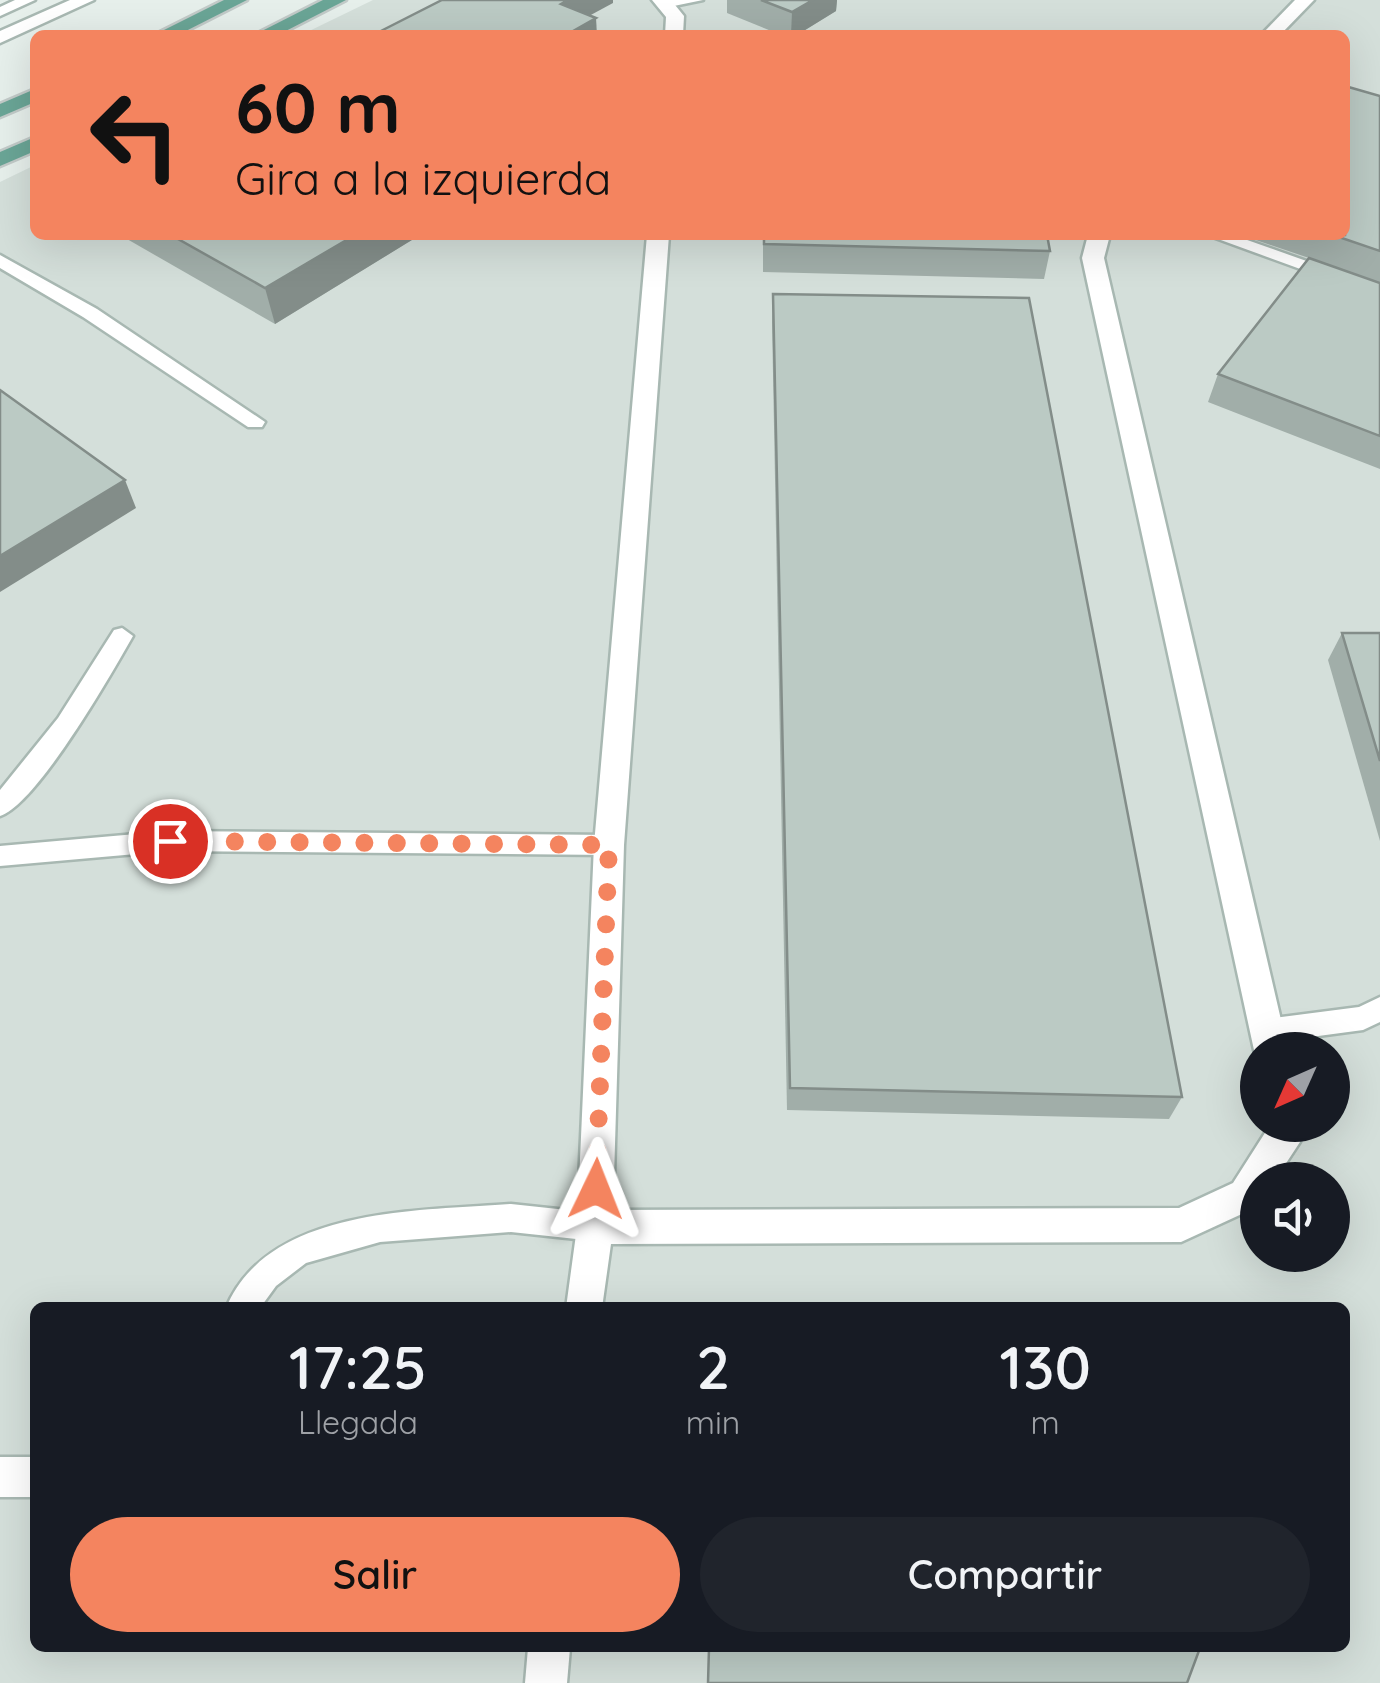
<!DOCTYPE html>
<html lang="es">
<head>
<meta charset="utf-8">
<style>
	:root { --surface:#171b24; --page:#20242c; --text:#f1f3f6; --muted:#9ea1a6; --accent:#f4845f }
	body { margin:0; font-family:Quicksand,sans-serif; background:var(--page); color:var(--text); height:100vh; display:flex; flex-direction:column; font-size:38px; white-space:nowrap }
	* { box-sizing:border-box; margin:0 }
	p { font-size:32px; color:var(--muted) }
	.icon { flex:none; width:55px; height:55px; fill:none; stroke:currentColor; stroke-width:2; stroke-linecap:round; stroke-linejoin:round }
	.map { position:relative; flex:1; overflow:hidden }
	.drawer { position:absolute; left:30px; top:1302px; width:1320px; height:350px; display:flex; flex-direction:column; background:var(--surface); border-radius:15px; box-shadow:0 10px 40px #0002 }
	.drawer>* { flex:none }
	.hud { position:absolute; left:30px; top:30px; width:1320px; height:210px; border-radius:15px; box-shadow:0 10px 40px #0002; background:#f4845f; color:#111; overflow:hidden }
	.needle { width:65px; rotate:225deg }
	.fabs { position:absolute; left:1240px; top:1032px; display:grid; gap:20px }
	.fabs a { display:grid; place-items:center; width:110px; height:110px; border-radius:50%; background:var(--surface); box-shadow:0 10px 40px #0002; font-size:50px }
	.pin { position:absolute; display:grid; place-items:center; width:85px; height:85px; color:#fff; margin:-42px; border:5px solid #fff; border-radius:50%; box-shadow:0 2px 10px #0007 }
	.me { position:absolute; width:110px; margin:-55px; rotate:2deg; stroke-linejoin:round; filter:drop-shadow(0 0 8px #0008) }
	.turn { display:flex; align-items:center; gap:35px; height:210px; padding:0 40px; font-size:45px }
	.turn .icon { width:130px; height:130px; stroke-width:2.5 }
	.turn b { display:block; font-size:70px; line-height:85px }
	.eta { display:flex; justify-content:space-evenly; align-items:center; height:170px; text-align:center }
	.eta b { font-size:60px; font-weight:600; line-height:70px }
	.button { display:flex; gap:20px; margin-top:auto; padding:20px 40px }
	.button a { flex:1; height:115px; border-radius:60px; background:var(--accent); color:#111; font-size:40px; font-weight:600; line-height:115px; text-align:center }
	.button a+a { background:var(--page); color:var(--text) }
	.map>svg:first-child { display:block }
	.built { fill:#d4dfda; fill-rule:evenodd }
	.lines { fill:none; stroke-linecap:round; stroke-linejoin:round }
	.service-casing { stroke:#a8b8b2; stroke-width:5 }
	.minor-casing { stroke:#a8b8b2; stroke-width:5 }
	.primary-casing { stroke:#c2cac8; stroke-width:5 }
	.service { fill:#fff; fill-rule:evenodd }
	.minor { fill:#fff; fill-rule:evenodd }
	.primary { fill:#6aa596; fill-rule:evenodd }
	.wall { fill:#a1aea9 }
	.shaded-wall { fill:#838d89 }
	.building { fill:#bbcac4; stroke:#838d89; stroke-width:2.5 }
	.route { stroke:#f4845f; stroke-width:18; stroke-dasharray:0 32.4 }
</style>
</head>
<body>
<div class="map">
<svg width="1380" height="1683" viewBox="0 0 1380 1683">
	<rect width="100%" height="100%" fill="#e6efeb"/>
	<path class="built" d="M373,0H1380V1683H0V182L35,165V235H1345V35H301ZM1258,1050H1332V1125H1258ZM1258,1180H1332V1255H1258ZM35,1308H1345V1648H35Z"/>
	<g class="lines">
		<defs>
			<g id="service">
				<path d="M15,0H35L0,16V7Z"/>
				<path d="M662,0H703L664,8L657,4Z"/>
				<path d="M1207,235H1233L1380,287V298Z"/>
				<path d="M0,255L97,309L265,422L262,427H248L83,317L0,268Z"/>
				<path d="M122,628L133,636C112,673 37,804 0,816V790L58,718L114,630Z"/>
				<path d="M170,831L609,835L618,838L622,845L618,852L609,855L170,851L0,866V846Z"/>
				<path d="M1380,997V1022L1363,1030L1266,1043L1256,1040L1252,1031L1256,1022L1266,1019L1359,1007Z"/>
				<path d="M511,1204L595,1213L606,1217L610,1227L606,1237L595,1241L511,1232L380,1242L306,1263L276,1286L260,1308H226C268,1207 419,1211 511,1204Z"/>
			</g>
			<g id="minor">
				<path d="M70,0H94L0,43V31Z"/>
				<path d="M652,0H671L684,16L683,35H665L666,17Z"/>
				<path d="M1295,0H1314L1280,35H1261Z"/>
				<path d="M647,235H669L624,845L613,1210L1179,1208L1233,1183L1270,1125H1304L1300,1142L1275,1180H1258L1257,1207L1181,1242L611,1244L602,1308H566L577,1227L594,845Z"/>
				<path d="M1088,235H1110L1104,258L1288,1050H1258V1057L1254,1050L1082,258Z"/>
				<rect x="0" y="1457" width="35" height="40"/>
				<path d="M528,1648H570L567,1683H525Z"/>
			</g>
			<g id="primary">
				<path d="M224,0H247L178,35H154Z"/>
				<path d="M323,0H346L278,35H254Z"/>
				<path d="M35,89V102L0,117V104Z"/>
				<path d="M35,137V151L0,166V152Z"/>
			</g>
		</defs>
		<use href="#service" class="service-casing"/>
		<use href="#minor" class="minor-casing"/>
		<use href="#primary" class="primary-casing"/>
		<use href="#service" class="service"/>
		<use href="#minor" class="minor"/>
		<use href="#primary" class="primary"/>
	</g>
	<g class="wall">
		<path d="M727,0H837L836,11L797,35H781L727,13Z"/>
		<path d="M1380,96V469L1208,402L1218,374L1309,258L1241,235H1345Z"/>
		<path d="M120,235H420L275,324Z"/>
		<path d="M763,235H1047L1050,251L1044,279L763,272Z"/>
		<path d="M773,294L1182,1097L1169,1119L787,1110L772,322Z"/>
		<path d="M1342,633H1380V841L1328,660Z"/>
	</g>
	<g class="shaded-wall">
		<path d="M568,0H613V3L563,30L561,4Z"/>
		<path d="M813,0H837L836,11L797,35H791L792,12Z"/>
		<path d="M596,18L597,35H566Z"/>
		<path d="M355,235H420L275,324L265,288Z"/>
		<path d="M125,480L136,508L0,592V556Z"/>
	</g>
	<g class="building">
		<path d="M442,0H568L561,4L596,18L566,35H373Z"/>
		<path d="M761,0H813L792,12Z"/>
		<path d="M1345,86L1380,96V251L1333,235H1345Z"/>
		<path d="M171,235H355L265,288Z"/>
		<path d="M764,235H1047L1050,251L764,244Z"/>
		<path d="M1309,258L1380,283V436L1218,374Z"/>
		<path d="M773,294L1029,298L1182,1097L790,1088Z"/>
		<path d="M0,390L125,480L0,556Z"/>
		<path d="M1342,633H1380V761Z"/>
		<path d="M709,1648H1200L1187,1683H708Z"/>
	</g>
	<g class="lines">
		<path class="route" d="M170,841L609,845L596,1189"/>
	</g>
</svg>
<div class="fabs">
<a><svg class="needle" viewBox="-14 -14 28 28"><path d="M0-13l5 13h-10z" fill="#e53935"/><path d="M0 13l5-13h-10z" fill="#9ea1a6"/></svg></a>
<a><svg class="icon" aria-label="sound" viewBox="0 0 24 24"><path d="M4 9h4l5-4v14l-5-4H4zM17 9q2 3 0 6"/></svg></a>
</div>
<div class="pin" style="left:170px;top:841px;background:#d93025"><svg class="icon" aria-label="arrive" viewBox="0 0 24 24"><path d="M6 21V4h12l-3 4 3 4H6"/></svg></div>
<svg class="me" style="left:596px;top:1189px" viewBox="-20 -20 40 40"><path d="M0-17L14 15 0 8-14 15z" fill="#f4845f" stroke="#fff" stroke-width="4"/></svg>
<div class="hud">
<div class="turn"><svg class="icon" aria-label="left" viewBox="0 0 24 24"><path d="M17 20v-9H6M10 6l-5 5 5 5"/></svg><div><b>60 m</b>Gira a la izquierda</div></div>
</div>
<section class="drawer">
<div class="eta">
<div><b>17:25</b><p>Llegada</p></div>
<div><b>2</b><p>min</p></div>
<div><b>130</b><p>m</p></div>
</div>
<div class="button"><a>Salir</a><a>Compartir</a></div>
</section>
</div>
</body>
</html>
